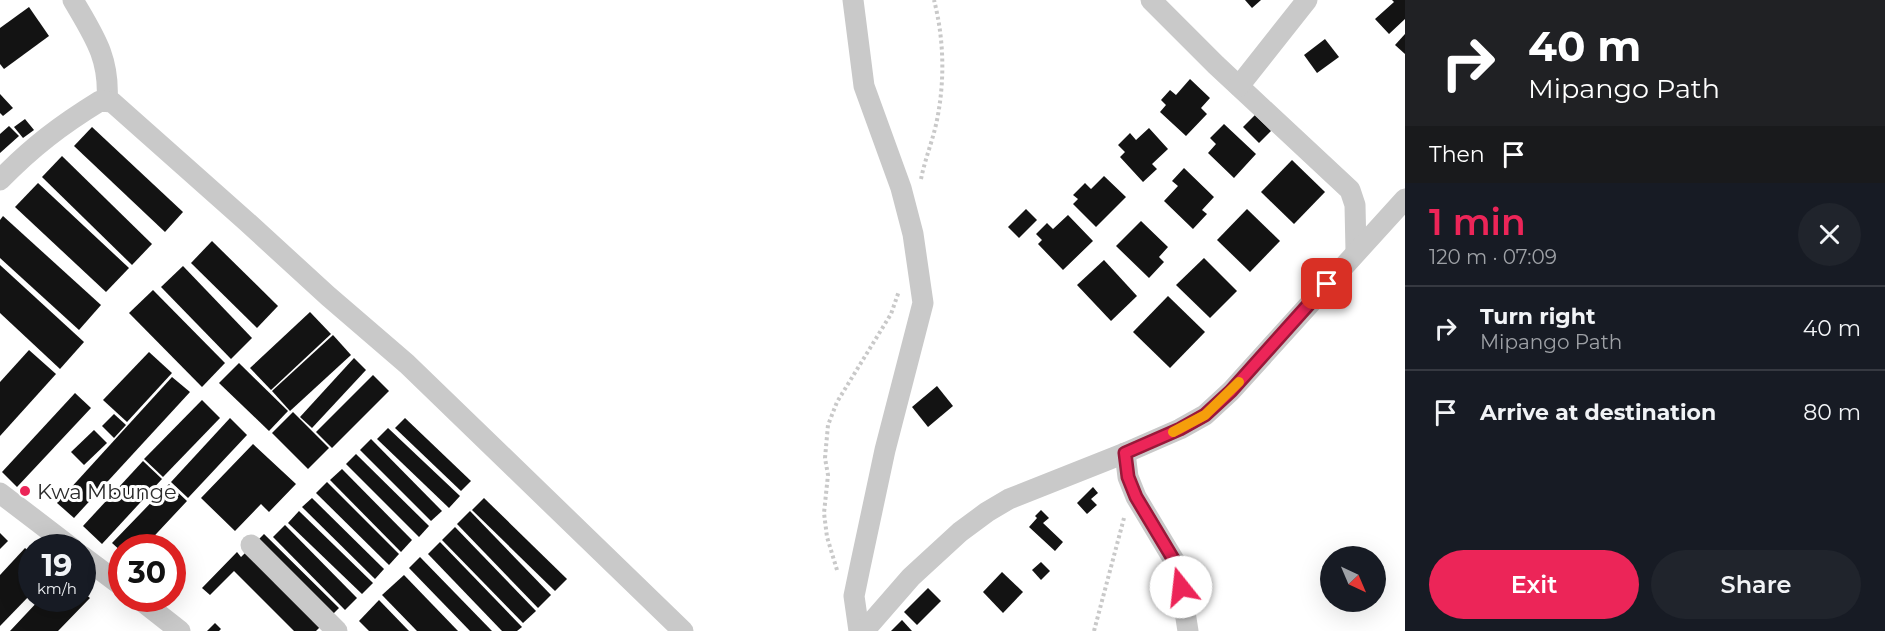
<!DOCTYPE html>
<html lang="en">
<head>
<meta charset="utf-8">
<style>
	:root { --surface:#171b24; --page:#20242c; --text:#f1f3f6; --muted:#9ea1a6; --line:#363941; --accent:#ec2558 }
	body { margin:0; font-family:Montserrat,sans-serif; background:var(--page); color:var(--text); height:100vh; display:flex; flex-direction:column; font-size:22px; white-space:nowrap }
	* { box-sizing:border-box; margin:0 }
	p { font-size:20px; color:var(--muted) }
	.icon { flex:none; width:33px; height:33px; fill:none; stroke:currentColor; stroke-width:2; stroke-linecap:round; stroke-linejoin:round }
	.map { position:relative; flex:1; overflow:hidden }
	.side { display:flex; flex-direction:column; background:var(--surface); width:480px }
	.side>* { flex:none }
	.top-card { background:#202124; color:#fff; overflow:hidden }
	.needle { width:39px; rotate:136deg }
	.buttons { position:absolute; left:1320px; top:546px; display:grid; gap:12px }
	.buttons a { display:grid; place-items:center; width:66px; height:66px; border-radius:50%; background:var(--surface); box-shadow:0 6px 24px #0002; font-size:30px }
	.speed { position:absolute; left:18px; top:534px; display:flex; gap:12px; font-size:30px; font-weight:700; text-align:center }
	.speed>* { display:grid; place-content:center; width:78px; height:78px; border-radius:50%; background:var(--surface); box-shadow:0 6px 24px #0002; line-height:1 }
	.speed small { font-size:15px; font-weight:400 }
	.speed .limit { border:9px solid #d22; background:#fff; color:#111 }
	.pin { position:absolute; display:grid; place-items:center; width:51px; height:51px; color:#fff; margin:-26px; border-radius:12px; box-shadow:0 3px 9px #0006 }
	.me { position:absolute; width:66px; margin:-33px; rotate:344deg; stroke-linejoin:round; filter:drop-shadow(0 0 4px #0008) }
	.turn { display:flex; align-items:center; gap:21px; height:126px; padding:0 24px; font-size:27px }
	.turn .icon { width:78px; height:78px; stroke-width:2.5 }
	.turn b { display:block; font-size:42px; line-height:51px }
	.then { display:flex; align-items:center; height:57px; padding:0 24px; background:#0003; gap:12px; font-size:22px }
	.round { display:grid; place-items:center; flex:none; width:63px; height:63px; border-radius:32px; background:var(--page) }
	.overview { display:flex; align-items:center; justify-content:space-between; height:102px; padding:0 24px }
	h1 { font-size:36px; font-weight:600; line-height:45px; color:var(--accent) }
	.button { display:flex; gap:12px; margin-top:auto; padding:12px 24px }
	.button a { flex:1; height:69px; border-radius:36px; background:var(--accent); color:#fff; font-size:24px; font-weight:600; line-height:69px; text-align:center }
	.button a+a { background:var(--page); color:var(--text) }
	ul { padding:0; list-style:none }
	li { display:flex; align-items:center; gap:18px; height:84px; padding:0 24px; border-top:2px solid var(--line) }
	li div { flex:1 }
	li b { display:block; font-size:22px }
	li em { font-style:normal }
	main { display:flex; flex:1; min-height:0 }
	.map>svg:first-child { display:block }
	.building { fill:#131313 }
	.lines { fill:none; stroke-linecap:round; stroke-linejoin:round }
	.path { stroke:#c9c9c9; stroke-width:4; stroke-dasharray:3 3; stroke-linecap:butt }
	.minor { stroke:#c9c9c9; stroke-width:21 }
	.route-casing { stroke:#991839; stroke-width:15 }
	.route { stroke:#ec2558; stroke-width:10 }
	.slow { stroke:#f59e0b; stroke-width:10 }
	.poi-dot { fill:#ec2558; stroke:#fff; stroke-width:2 }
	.labels { text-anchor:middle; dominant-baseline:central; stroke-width:6; stroke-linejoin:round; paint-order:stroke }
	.poi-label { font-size:21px; fill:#2c2c2c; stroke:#fff; text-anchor:start }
</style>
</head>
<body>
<main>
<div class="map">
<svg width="1405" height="631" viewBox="0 0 1405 631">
	<rect width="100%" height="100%" fill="#fff"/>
	<g class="building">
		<path d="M1245,0H1261L1252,8Z"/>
		<path d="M1392,0H1405V19L1389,34L1375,19L1394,2Z"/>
		<path d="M29,7L49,36L4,69L0,64V28Z"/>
		<path d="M1405,34V54L1395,45Z"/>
		<path d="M1325,39L1339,57L1317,73L1304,55Z"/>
		<path d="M1190,79L1210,98L1201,108L1207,114L1186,136L1160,112L1166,105L1161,100L1170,90L1176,95Z"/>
		<path d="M0,94L13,108L3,116L0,113Z"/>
		<path d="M1255,115L1271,131L1259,143L1243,127Z"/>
		<path d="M25,119L34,130L23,138L14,127Z"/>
		<path d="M1224,124L1256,154L1234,178L1208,153L1216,144L1210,138Z"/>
		<path d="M9,126L19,136L0,153V134Z"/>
		<path d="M92,127L183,212L165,232L74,146Z"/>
		<path d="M1149,128L1168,149L1152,164L1157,169L1143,182L1120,157L1125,152L1118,145L1130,133L1136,140Z"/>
		<path d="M62,156L152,244L132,265L42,177Z"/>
		<path d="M1292,160L1325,192L1294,224L1261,192Z"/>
		<path d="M1184,168L1214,197L1202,210L1207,214L1193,229L1164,201L1178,186L1172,181Z"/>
		<path d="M1104,176L1126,197L1096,227L1073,204L1078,199L1073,195L1085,183L1091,189Z"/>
		<path d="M38,183L129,268L106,292L15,207Z"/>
		<path d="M1026,209L1037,220L1019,238L1008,227Z"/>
		<path d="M1247,209L1280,241L1250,272L1217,240Z"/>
		<path d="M1068,215L1093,241L1063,270L1038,244L1042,240L1036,234L1047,223L1053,229Z"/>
		<path d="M3,216L101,305L79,330L0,258V220Z"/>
		<path d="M1141,221L1168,247L1159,257L1164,262L1149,278L1116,246Z"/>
		<path d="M212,241L278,306L257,328L191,263Z"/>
		<path d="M1204,258L1237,291L1210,318L1176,285Z"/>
		<path d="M1104,260L1137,296L1111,321L1077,285Z"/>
		<path d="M0,265L84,342L60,369L0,313Z"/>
		<path d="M183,266L252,338L231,359L161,287Z"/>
		<path d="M153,290L225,363L202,387L129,313Z"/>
		<path d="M1168,296L1205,332L1170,368L1133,332Z"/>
		<path d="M310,312L331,334L271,390L250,368Z"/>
		<path d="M333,335L351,355L290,411L272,391Z"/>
		<path d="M29,350L56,374L0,436V382Z"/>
		<path d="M149,352L172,373L127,422L103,400Z"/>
		<path d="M354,358L366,370L312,428L300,417Z"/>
		<path d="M239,363L288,411L269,431L219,383Z"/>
		<path d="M373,375L389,391L332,448L316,432Z"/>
		<path d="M172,377L190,392L74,518L57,503Z"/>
		<path d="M937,386L953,406L928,427L912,407Z"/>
		<path d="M75,393L91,408L17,487L2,472Z"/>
		<path d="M202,400L220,418L163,477L144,459Z"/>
		<path d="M293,412L329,448L308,469L272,433Z"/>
		<path d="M114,414L126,425L114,438L102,426Z"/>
		<path d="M230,418L247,435L188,498L171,482Z"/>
		<path d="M405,418L471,481L461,491L395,428Z"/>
		<path d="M388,428L460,496L449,508L377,439Z"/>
		<path d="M94,430L107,443L84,465L71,452Z"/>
		<path d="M371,439L442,511L431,521L360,450Z"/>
		<path d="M253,444L296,484L269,512L261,504L235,531L201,498Z"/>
		<path d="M356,454L429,526L419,537L346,464Z"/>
		<path d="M143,461L162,479L102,544L83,526Z"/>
		<path d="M342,469L412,540L401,552L330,480Z"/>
		<path d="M327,482L399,554L389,565L316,493Z"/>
		<path d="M169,484L187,501L143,548H122V552L112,543Z"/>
		<path d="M1093,487L1098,493L1091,499L1097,505L1087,514L1077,503Z"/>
		<path d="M312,498L384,569L375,579L302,507Z"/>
		<path d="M484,498L567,579L555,591L472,510Z"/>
		<path d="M1041,510L1049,518L1043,523L1063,542L1055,551L1029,527L1037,518L1035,516Z"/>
		<path d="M299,511L373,583L362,594L288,523Z"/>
		<path d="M470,511L551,595L538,608L457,524Z"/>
		<path d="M285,525L357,598L345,610L273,537Z"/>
		<path d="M455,527L536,611L523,623L442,540Z"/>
		<path d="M0,533L8,541L0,549Z"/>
		<path d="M264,534L339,608L316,631H294L234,571L210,595L202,588L237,552L241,557Z"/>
		<path d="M440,542L522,627L517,631H502L428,554Z"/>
		<path d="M25,548L32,554V593L0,626V575Z"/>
		<path d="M420,557L492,631H470L409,568Z"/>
		<path d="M1041,562L1050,571L1041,580L1032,570Z"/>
		<path d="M1002,572L1023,592L1003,613L983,592Z"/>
		<path d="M404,575L458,631H417L382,595Z"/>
		<path d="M928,588L941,601L917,625L904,612Z"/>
		<path d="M82,591L90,598L58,631H10L41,598H82Z"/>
		<path d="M379,600L409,631H369L359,621Z"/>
		<path d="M902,620L912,631H891Z"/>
		<path d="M215,623L221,629L219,631H207Z"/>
	</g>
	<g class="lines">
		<g class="path">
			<path d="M921,179C925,159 933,140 937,120C945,80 944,39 934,0"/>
			<path d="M837,570L827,537L824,513L828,475L825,458L828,425L837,402L891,314L899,291"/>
			<path d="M1094,631L1124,518"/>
		</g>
		<g class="minor">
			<path d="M73,0C94,36 110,58 107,101"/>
			<path d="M853,0L864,86L901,188L913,234L923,303L885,450L860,567L854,596L859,631"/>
			<path d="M1151,0L1216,65L1350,190L1355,205L1356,251"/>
			<path d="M1239,86L1307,0"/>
			<path d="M0,180C32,147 61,125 100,101L112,102L246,221L328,296L407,364L683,631"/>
			<path d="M1125,453L1128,477L1136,497L1178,567L1188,631"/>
			<path d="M0,493L72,548"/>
			<path d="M251,545L337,631"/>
			<path d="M82,556L122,586"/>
			<path d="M138,598L180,631"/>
			<path d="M864,631L911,577L960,532L987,512L1009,499L1125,453L1180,429L1205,415L1231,391L1405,199"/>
		</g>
	</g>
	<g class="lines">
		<defs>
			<path id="route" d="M1181,587L1178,567L1136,497L1128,477L1125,453L1180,429L1205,415L1231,391L1327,284"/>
		</defs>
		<use href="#route" class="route-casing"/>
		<use href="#route" class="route"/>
		<path class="slow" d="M1173,432L1205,415L1239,382"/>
	</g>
	<circle class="poi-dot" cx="25" cy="491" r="6"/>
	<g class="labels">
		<g class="poi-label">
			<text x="37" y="491">Kwa Mbunge</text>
		</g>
	</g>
</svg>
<div class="buttons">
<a><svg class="needle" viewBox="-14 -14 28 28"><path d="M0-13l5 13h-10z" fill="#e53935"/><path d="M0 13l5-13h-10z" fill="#9ea1a6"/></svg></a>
</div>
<div class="speed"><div>19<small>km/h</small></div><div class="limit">30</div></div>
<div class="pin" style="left:1327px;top:284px;background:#d93025"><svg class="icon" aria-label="arrive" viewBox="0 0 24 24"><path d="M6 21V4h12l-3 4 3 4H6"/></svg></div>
<svg class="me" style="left:1181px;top:587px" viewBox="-20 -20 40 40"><circle r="19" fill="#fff"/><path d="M0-13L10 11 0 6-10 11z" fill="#ec2558"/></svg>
</div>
<section class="side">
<div class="top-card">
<div class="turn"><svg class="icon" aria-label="right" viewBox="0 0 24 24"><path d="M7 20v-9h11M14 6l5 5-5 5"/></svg><div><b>40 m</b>Mipango Path</div></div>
<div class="then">Then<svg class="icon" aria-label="arrive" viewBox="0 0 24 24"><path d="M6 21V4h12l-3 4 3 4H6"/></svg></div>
</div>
<div class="overview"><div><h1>1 min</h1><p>120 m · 07:09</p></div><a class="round"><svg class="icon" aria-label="close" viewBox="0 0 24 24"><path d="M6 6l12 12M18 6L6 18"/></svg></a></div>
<ul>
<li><svg class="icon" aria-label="right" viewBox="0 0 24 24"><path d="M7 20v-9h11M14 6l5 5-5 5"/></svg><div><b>Turn right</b><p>Mipango Path</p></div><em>40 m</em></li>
<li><svg class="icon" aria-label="arrive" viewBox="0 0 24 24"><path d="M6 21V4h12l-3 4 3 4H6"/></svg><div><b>Arrive at destination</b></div><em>80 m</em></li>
</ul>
<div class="button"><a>Exit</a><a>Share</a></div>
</section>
</main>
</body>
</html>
